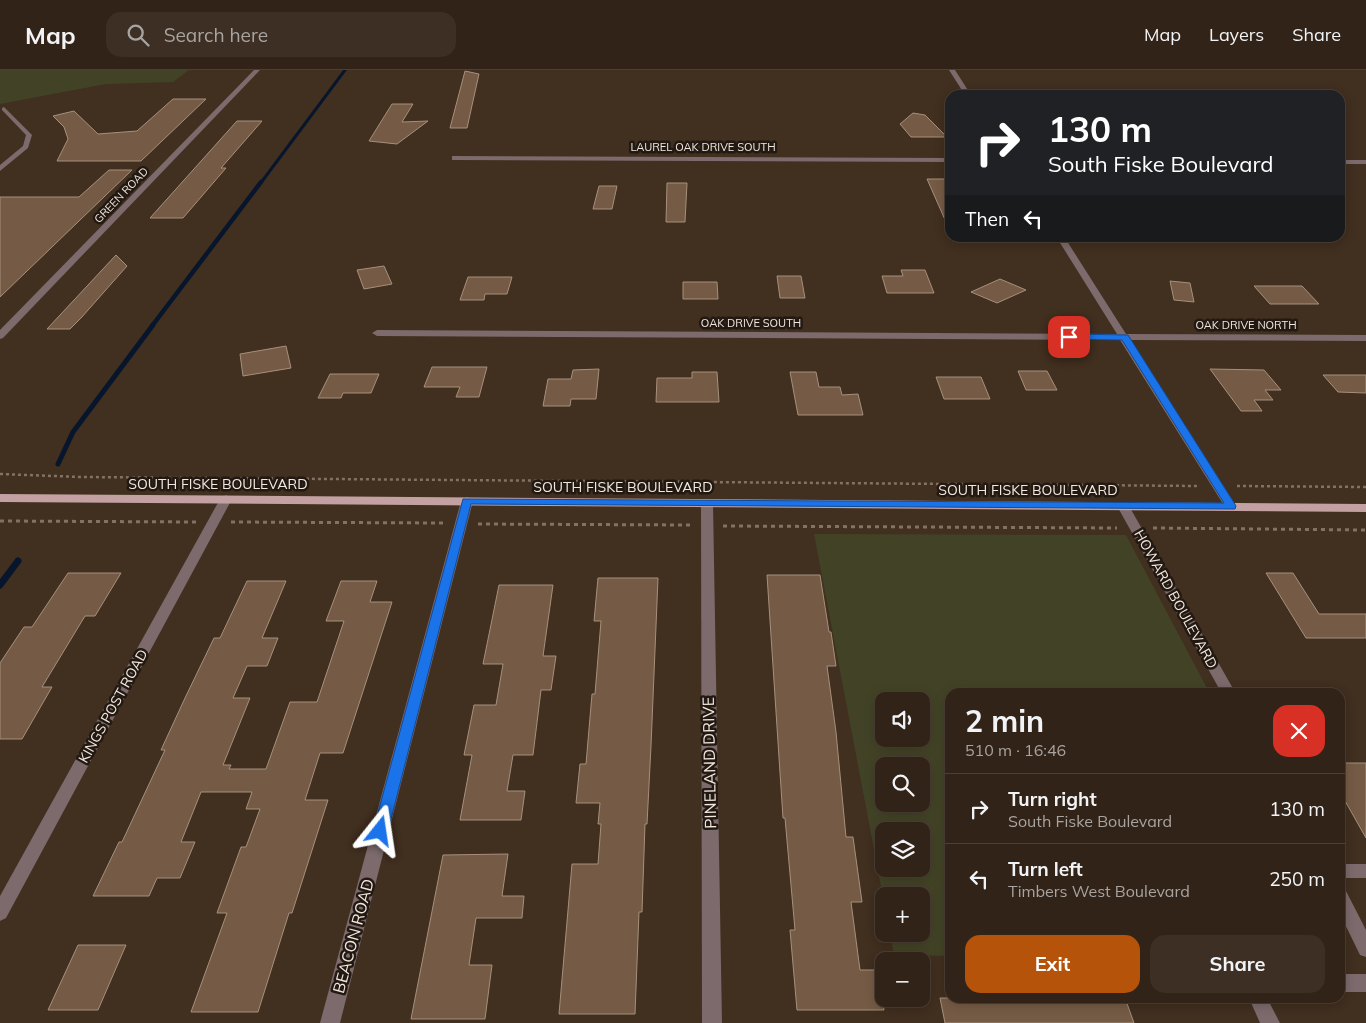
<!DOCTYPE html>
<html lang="en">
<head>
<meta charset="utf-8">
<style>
	:root { --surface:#312317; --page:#3d2f24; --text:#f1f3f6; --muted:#a8a4a1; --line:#4c4036; --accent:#b45309 }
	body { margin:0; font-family:Mulish,sans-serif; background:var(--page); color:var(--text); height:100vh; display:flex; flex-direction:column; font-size:19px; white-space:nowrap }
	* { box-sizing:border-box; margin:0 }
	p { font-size:16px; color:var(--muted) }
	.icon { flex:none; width:28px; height:28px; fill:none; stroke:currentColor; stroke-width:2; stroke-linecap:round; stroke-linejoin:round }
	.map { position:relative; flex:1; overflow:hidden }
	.side { position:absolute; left:945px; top:618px; width:400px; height:315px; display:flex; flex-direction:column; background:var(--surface); border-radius:15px; box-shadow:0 2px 12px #0003,0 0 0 1px var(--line) }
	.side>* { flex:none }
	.hud { position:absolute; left:945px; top:20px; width:400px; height:152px; border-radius:15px; box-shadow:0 2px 12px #0003,0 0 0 1px var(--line); background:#202124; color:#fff; overflow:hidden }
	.controls { position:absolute; left:875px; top:622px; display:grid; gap:10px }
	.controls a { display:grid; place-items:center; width:55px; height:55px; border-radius:10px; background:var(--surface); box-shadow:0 2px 12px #0003,0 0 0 1px var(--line); font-size:25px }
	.pin { position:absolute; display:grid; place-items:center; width:42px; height:42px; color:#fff; margin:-21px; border-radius:10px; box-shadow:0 2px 8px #0006 }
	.me { position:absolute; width:55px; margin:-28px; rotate:15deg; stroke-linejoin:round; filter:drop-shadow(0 0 4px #0008) }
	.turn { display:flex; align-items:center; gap:18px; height:105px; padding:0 20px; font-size:22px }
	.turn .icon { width:65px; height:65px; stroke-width:2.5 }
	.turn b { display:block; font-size:35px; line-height:42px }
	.then { display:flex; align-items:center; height:48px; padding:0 20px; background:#0003; gap:10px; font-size:19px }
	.round { display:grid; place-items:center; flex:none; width:52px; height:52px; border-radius:15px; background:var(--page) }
	.overview { display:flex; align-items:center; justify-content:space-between; height:85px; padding:0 20px }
	h1 { font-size:30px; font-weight:700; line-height:38px }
	.action { display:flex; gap:10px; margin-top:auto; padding:10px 20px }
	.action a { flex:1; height:58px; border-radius:15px; background:var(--accent); color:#fff; font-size:20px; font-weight:700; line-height:58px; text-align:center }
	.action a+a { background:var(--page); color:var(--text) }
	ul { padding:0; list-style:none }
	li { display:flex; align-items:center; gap:15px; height:70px; padding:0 20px; border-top:1px solid var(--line) }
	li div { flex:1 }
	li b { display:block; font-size:19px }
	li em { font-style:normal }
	header { display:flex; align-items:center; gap:30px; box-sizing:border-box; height:70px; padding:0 25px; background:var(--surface); border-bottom:1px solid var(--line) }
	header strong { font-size:24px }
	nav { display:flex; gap:28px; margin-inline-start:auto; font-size:18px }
	.search { width:350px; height:45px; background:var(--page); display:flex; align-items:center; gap:12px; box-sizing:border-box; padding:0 18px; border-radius:15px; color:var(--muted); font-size:19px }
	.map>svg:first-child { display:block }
	.green { fill:#424326; fill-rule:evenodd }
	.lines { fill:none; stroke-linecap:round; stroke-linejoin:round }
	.stream-far3 { stroke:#07162c; stroke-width:3 }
	.stream-far2 { stroke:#07162c; stroke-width:4.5 }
	.stream-far1 { stroke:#07162c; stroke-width:5 }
	.stream { stroke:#07162c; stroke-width:7 }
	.building { fill:#755b45; stroke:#a6907d }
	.path-far1 { stroke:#827264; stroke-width:2.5; stroke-dasharray:3 3; stroke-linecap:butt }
	.path { stroke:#827264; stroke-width:3; stroke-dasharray:4 4; stroke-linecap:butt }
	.minor { fill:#7c6a6c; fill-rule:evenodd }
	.major { fill:#c3a1a3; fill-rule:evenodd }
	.route { fill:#1a73e8; stroke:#114b97 }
	.labels { text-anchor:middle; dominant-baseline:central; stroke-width:5; stroke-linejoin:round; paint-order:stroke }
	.far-street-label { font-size:11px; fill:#f4e8de; stroke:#211912 }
	.street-label { font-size:14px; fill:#f4e8de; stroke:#211912 }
	.near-street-label { font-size:16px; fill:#f4e8de; stroke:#211912 }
</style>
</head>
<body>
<header>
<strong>Map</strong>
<div class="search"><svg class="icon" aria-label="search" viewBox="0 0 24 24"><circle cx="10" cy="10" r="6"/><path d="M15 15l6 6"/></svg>Search here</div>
<nav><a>Map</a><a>Layers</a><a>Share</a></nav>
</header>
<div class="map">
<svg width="1366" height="953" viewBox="0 0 1366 953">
	<rect width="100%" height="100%" fill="#412f1f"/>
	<g class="green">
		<path d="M0,0H189L173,12L106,14L0,34Z"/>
		<path d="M814,464L1126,465L1209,622H950V886L894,885L890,864H921V826H884V832ZM884,631H921V669H884ZM884,696H921V734H884ZM884,761H921V799H884Z"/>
	</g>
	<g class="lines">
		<path class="stream-far3" d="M260,114L345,0"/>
		<path class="stream-far2" d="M152,256L261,112"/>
		<path class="stream-far1" d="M58,394L73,362L153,255"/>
		<path class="stream" d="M0,515L18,491"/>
	</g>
	<g class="building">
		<path d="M465,1L479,4L467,58H450Z"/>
		<path d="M173,29H206L141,91H57L68,69L64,57L53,46L74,41L98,64L137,61Z"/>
		<path d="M392,34H413L402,52L428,51L397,74L369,71Z"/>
		<path d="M913,43L925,45L947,67H911L900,54Z"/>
		<path d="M237,51H262L221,98H226L183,148H150Z"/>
		<path d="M109,100H132L0,227V127H79Z"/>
		<path d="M927,109H950V161Z"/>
		<path d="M667,113H687L685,152H666Z"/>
		<path d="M599,116H617L612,139H593Z"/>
		<path d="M116,185L127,196L81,248L70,259H47Z"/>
		<path d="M384,196L392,214L364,219L357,200Z"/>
		<path d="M901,200H925L934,223H887L882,206H903Z"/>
		<path d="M777,206H801L805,228H780Z"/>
		<path d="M468,207H512L507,224H485L484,230H460Z"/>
		<path d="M1000,209L1026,220L997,233L971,222Z"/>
		<path d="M1170,211L1190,213L1194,232L1174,230Z"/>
		<path d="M683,212H717L718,229H683Z"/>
		<path d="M1254,216H1302L1319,234H1270Z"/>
		<path d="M286,276L291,298L243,306L240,284Z"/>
		<path d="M432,297H487L479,327H456L460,317H424Z"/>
		<path d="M599,299L596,329H571L570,336H543L548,309H571L573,300Z"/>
		<path d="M1210,299L1264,300L1281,320H1265L1273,330H1254L1262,341H1241Z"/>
		<path d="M1018,301H1047L1057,320H1026Z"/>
		<path d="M692,302H717L719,332H656L657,308H692Z"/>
		<path d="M790,302H816L819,317H840L842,325L858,324L863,345H798Z"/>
		<path d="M330,304H379L371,323H343L341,328H318Z"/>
		<path d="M1323,305H1366V323L1338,322Z"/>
		<path d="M936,307H981L990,329H944Z"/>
		<path d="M68,503H121L95,546H85L42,617H52L22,669H0V593L24,557H32Z"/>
		<path d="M1266,503H1293L1319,544H1366V568H1306Z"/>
		<path d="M767,505H820L829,562H831L836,596H827L836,662L846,767H853L862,832H851L860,900H878L884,940H797L790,860H795L785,748H783Z"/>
		<path d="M598,508H658L651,676L647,754H645L642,842H639L635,944H559L572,794H598L601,754H598L600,733H576L580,694H586L592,624H595L601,551H594Z"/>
		<path d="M247,511H286L262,568H278L267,596H247L233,628H250L223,695H231L229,699H266L290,632H317L344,551H326L341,511H377L370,532H392L343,683H320L305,730H328L292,843H289L258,942H191L227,843H217L241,777H246L260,739H246L252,722H201L181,772H195L180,808H157L149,826H93L119,772H122L165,680H161L185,628L214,568H220Z"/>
		<path d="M499,515H553L543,586H556L551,620H541L533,685H513L507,721H525L521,750H460L472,685H464L474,635H496L503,594H483Z"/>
		<path d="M1340,693H1366V768L1340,722Z"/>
		<path d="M508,784L502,826H524L522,848H476L469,895H492L485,949H411L443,785Z"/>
		<path d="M78,875H126L98,940H48Z"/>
		<path d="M940,928H1125L1134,953H945Z"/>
	</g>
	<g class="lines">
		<g class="path-far1">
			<path d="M0,404L81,407L1200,416"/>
			<path d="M1237,416L1366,417"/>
		</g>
		<g class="path">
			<path d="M0,451L197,452"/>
			<path d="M231,452L444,453"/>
			<path d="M478,454L692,455"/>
			<path d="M723,456L1117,458"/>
			<path d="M1153,458L1366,460"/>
		</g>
		<g class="minor">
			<path d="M254,0H260L3,268L0,269V260Z"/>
			<path d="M949,0H955L971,25H965Z"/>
			<path d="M4,37L32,65L28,78L0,101V95L23,76L26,65L2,40V38Z"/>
			<path d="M452,86L950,88V92L455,90H452Z"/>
			<rect x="1340" y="90" width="26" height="4"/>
			<path d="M1057,168H1065L1126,264L1366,265V271L1130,270L1237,437L1231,441L1225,437L1120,270L377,266L372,263L377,260L1117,264Z"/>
			<path d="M226,425L232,429L6,848L0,851V826L220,429Z"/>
			<path d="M467,427L473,431L340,953H320L461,431Z"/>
			<path d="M707,429L713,433L722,953H702L701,433Z"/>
			<path d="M1123,432L1129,436L1235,622H1221L1117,436Z"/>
			<rect x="1340" y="794" width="26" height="14"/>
			<path d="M1340,818L1346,821L1366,860V887L1360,885L1340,844Z"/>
			<rect x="1340" y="904" width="26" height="18"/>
			<path d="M1249,928H1267L1280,953H1260Z"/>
		</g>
		<path class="major" d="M0,424L1366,434V442L0,432Z"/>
	</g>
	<path class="route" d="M1069,264L1128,265L1236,436L1235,439L471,434L388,761L386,765L380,767L375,765L373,761L463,429L1224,433L1122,270L1066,269V265Z"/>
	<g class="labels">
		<g class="far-street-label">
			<text x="703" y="77">LAUREL OAK DRIVE SOUTH</text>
			<text transform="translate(121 125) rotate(-46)">GREEN ROAD</text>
			<text x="751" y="253">OAK DRIVE SOUTH</text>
			<text x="1246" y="255">OAK DRIVE NORTH</text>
		</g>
		<g class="street-label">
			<text x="218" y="414">SOUTH FISKE BOULEVARD</text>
			<text x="623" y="417">SOUTH FISKE BOULEVARD</text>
			<text x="1028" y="420">SOUTH FISKE BOULEVARD</text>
			<text transform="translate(1176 529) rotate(61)">HOWARD BOULEVARD</text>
			<text transform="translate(113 636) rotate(-61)">KINGS POST ROAD</text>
		</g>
		<g class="near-street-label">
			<text transform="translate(709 693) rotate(-91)">PINELAND DRIVE</text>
			<text transform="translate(353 866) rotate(-75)">BEACON ROAD</text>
		</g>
	</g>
</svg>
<div class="controls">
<a><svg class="icon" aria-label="sound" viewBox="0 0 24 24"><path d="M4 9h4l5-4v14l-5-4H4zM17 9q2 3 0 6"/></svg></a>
<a><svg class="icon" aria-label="search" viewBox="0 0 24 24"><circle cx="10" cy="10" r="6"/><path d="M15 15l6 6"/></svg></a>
<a><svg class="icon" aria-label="layers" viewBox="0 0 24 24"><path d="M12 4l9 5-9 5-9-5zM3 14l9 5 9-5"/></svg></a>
<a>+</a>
<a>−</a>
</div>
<div class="pin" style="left:1069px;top:267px;background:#d93025"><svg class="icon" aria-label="arrive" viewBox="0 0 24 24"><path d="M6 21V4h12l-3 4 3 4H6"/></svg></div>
<svg class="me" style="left:380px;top:761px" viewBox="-20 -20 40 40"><path d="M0-17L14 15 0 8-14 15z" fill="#1a73e8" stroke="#fff" stroke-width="4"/></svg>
<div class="hud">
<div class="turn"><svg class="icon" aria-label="right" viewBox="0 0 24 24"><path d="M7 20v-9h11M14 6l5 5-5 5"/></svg><div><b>130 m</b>South Fiske Boulevard</div></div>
<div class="then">Then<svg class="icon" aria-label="left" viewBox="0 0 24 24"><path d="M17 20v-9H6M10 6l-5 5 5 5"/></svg></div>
</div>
<section class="side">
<div class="overview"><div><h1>2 min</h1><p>510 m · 16:46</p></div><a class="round" style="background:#d93025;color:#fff"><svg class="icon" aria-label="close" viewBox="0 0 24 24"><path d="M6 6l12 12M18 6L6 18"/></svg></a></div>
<ul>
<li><svg class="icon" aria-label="right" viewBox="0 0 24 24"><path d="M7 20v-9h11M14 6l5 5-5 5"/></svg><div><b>Turn right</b><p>South Fiske Boulevard</p></div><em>130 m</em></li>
<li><svg class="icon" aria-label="left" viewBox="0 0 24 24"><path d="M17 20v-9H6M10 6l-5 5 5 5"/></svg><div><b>Turn left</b><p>Timbers West Boulevard</p></div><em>250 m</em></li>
</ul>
<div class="action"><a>Exit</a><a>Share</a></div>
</section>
</div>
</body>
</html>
